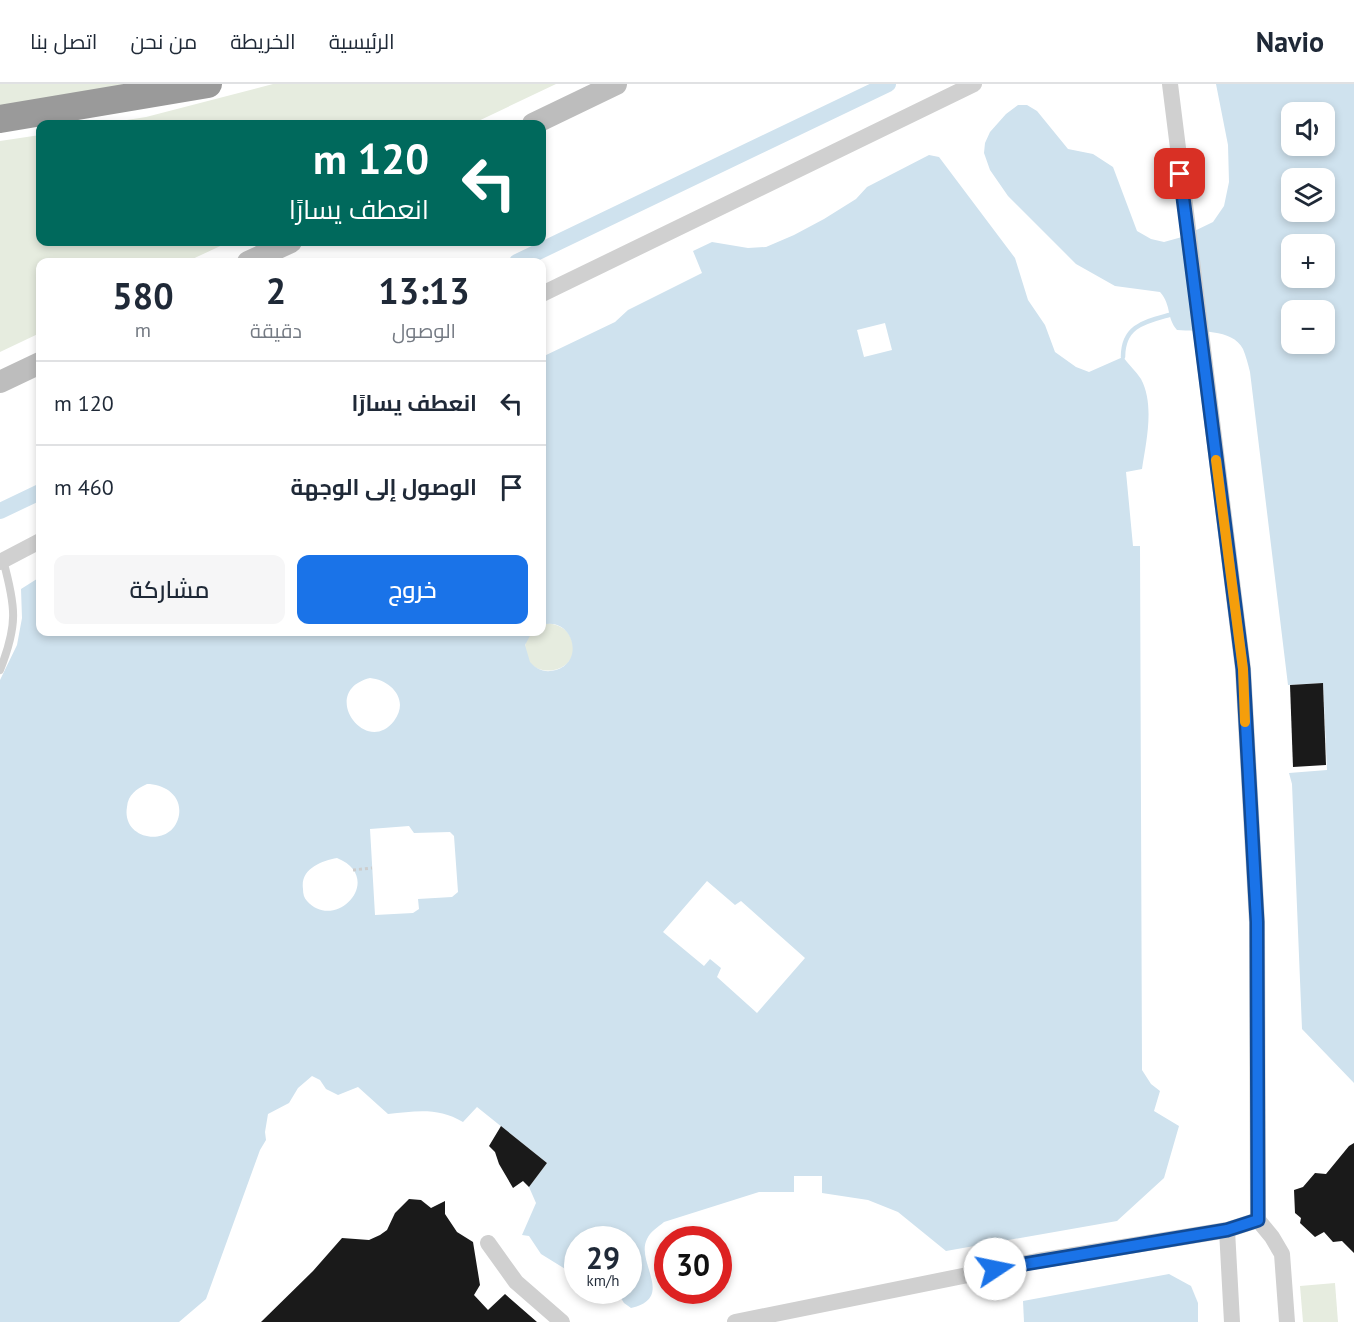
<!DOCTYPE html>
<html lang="ar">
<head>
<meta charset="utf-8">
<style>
	:root { --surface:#fff; --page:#f6f6f7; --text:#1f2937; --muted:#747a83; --line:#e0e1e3; --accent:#1a73e8 }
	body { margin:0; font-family:"PT Sans",Cairo,sans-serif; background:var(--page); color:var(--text); direction:rtl; height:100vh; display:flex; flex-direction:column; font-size:22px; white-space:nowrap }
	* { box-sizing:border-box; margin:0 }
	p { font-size:20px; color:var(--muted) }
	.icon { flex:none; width:33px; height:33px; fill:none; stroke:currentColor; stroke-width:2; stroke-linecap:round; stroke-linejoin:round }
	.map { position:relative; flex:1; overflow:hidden; direction:ltr }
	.details { position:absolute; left:36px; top:174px; width:510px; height:378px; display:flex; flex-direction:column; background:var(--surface); border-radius:12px; box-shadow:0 3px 9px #0003; direction:rtl }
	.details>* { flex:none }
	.hud { position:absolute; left:36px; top:36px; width:510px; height:126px; border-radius:12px; box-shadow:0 3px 9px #0003; direction:rtl; background:#00695c; color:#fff; overflow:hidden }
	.tools { position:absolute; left:1281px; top:18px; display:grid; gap:12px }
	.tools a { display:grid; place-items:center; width:54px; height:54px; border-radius:12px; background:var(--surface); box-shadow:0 3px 9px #0003; font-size:30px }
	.speed { position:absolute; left:564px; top:1142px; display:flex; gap:12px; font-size:30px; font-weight:700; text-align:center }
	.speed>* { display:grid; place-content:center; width:78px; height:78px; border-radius:50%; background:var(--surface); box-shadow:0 3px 9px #0003; line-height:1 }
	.speed small { font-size:15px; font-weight:400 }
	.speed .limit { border:9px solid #d22; background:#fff; color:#111 }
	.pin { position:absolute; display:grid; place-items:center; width:51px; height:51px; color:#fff; margin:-26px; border-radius:12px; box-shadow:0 3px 9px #0006 }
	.me { position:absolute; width:66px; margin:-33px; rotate:79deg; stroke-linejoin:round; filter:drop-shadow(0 0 4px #0008) }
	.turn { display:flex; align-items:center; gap:21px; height:126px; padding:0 18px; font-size:27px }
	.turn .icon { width:78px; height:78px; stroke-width:2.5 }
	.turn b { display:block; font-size:42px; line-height:51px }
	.eta { display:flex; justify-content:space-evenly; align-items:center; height:102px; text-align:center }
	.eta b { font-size:36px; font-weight:600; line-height:42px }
	.cta { display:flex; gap:12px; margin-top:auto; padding:12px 18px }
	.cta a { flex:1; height:69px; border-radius:12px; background:var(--accent); color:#fff; font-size:24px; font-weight:600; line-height:69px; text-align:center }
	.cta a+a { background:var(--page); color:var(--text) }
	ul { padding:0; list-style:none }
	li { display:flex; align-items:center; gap:18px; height:84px; padding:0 18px; border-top:2px solid var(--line) }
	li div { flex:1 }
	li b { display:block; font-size:22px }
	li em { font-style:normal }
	header { display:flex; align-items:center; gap:36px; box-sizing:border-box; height:84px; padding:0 30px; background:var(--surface); border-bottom:2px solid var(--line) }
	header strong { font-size:28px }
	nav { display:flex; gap:33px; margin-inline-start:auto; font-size:21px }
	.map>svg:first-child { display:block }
	.green { fill:#e6ecdf }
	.water { fill:#cfe2ee; fill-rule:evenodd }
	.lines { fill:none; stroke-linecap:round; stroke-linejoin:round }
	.stream { stroke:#cfe2ee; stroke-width:4.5 }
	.canal { stroke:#cfe2ee; stroke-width:16 }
	.building { fill:#1a1a1a }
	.path { stroke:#cdcdcd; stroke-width:3; stroke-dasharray:3 3; stroke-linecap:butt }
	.lane { stroke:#d0d0d0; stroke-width:8 }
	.street { stroke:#d0d0d0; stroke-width:16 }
	.secondary { stroke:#bdbdbd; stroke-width:22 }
	.highway { stroke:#9a9a9a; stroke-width:28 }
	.route-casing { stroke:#114b97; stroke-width:15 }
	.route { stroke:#1a73e8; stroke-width:10 }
	.slow { stroke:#f59e0b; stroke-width:10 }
</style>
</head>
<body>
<header>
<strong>Navio</strong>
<nav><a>الرئيسية</a><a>الخريطة</a><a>من نحن</a><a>اتصل بنا</a></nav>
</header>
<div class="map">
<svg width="1354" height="1238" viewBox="0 0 1354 1238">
	<rect width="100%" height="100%" fill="#fff"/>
	<g class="green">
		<path d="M0,0H146L0,25Z"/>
		<path d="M273,0H556L472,40H101L146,33Z"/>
		<path d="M40,51V158H229L186,178H40V249L0,268V57Z"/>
		<path d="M547,539C559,541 568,544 572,557C583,590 526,599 525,565C525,558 527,552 532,548H542V541Z"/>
		<path d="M1335,1199L1338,1238H1303L1300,1202Z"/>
	</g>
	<g class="water">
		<path d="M1216,0H1354V999L1302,945L1292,700L1289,689L1327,686L1323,599L1288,601L1250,288C1248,280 1246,272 1243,265C1232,244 1198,248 1177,246C1166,233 1172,222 1160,208L1115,202L1076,180L1008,112L990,86L984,69L985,59L990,48L1006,30L1018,21H1027L1037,27L1068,65L1093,70L1113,83L1137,147L1151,155L1164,158L1182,153L1213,138L1224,122L1229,98L1228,61ZM1292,28H1324V62H1292ZM1292,94H1324V128H1292ZM1292,160H1324V194H1292ZM1292,226H1324V260H1292Z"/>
		<path d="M929,71L939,73L1015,174L1028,216L1045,241L1055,268L1076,283L1089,288L1123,273C1128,280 1136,287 1141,295C1155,321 1146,358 1142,385L1126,388L1133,462H1140L1142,986L1151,1000L1160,1007L1154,1027L1179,1042L1164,1094L1117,1137L946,1167L898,1128L868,1116L822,1109V1092H794V1108H759L664,1138C658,1143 650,1148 647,1155C635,1178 676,1214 631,1224L624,1219L616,1206H628V1155H578L577,1191H575L541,1170L529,1152L522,1151L536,1119L529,1103L547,1079L477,1023L463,1038C438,1023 416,1027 388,1030L358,1003L338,1011L326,1005L320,996L312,992L298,1004L289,1019L268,1030L265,1048L266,1056L260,1066L206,1215L179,1238H0V596L17,561L22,534L21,505L40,493V548H532L525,561L530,578C537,586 545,589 556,586C586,577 572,532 542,541V273L615,238L628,226L702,189L693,167L712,158L748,164L766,163L794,151L824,135L856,115L867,103ZM885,239L892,266L864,273L857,246ZM370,594C391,596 410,616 394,637C365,674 318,607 370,594ZM147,700C164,700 182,711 179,731C173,765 121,757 127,723C128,711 136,705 147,700ZM409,742L414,749L450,748L454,752L458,808L452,813L418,815L419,825L413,829L375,831L370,745ZM337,774C386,794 336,849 307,817C304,814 303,810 303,805C300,785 321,777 337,774ZM707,797L735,821L741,817L805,874L757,929L717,893L721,884L710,875L704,882L663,848Z"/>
		<path d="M1169,1190L1191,1202L1198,1219V1238H1024L1023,1217Z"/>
	</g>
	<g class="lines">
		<path class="stream" d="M1123,273C1123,242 1144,238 1169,231"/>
		<g class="canal">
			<path d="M517,178L888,0"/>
			<path d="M0,427L40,408"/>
		</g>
	</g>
	<g class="building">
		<path d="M1323,599L1326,681L1293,683L1290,601Z"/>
		<path d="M501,1042L547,1079L529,1103L523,1097L513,1104L499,1080L495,1068L489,1062Z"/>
		<path d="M1354,1059V1169L1342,1157L1333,1158L1324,1148L1315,1153L1300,1139L1301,1134L1295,1129L1294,1106L1303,1103L1315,1089L1326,1090L1349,1062Z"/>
		<path d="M409,1115L421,1116L431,1124L445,1117V1130L457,1148L473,1158L480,1201L474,1211L488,1226L505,1210L537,1238H261L313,1187L342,1154L369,1156L380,1151L387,1146L395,1129Z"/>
	</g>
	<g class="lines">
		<path class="path" d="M353,786L372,784"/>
		<path class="lane" d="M0,586C18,541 16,523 3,476"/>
		<g class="street">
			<path d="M1170,0L1243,585L1257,838L1258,1136L1272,1153L1282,1170L1287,1238"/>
			<path d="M542,210L974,0"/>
			<path d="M0,478L40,457"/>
			<path d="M1227,1146L1232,1238"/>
			<path d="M488,1159L516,1198L562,1238"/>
			<path d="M735,1238L1037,1177L1227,1146L1258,1136"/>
		</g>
		<g class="secondary">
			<path d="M533,40L616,0"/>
			<path d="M248,178L291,158"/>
			<path d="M0,298L40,279"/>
		</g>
		<path class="highway" d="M0,35L208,0"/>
	</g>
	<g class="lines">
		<defs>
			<path id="route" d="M995,1185L1227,1146L1258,1136L1257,838L1243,585L1180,90"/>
		</defs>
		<use href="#route" class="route-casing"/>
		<use href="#route" class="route"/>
		<path class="slow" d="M1216,376L1243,585L1245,638"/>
	</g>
</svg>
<div class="tools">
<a><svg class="icon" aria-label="sound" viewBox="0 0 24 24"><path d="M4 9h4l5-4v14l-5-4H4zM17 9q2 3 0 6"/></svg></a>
<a><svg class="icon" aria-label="layers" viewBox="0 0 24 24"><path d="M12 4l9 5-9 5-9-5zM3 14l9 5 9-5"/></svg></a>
<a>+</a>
<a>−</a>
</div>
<div class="speed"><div>29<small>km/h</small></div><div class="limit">30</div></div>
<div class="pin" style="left:1180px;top:90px;background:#d93025"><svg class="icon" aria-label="arrive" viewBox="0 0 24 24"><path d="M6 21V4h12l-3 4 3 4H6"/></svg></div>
<svg class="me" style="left:995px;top:1185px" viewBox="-20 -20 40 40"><circle r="19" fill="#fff"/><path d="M0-13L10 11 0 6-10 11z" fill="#1a73e8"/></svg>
<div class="hud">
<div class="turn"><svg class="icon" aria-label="left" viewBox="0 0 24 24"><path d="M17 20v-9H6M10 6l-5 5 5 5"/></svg><div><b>120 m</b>انعطف يسارًا</div></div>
</div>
<section class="details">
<div class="eta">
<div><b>13:13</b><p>الوصول</p></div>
<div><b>2</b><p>دقيقة</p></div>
<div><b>580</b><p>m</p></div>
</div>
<ul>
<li><svg class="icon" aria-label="left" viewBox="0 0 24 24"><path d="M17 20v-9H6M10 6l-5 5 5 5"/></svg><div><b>انعطف يسارًا</b></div><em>120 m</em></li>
<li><svg class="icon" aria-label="arrive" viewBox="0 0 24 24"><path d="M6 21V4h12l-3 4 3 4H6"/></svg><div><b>الوصول إلى الوجهة</b></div><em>460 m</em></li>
</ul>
<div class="cta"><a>خروج</a><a>مشاركة</a></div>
</section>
</div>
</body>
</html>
